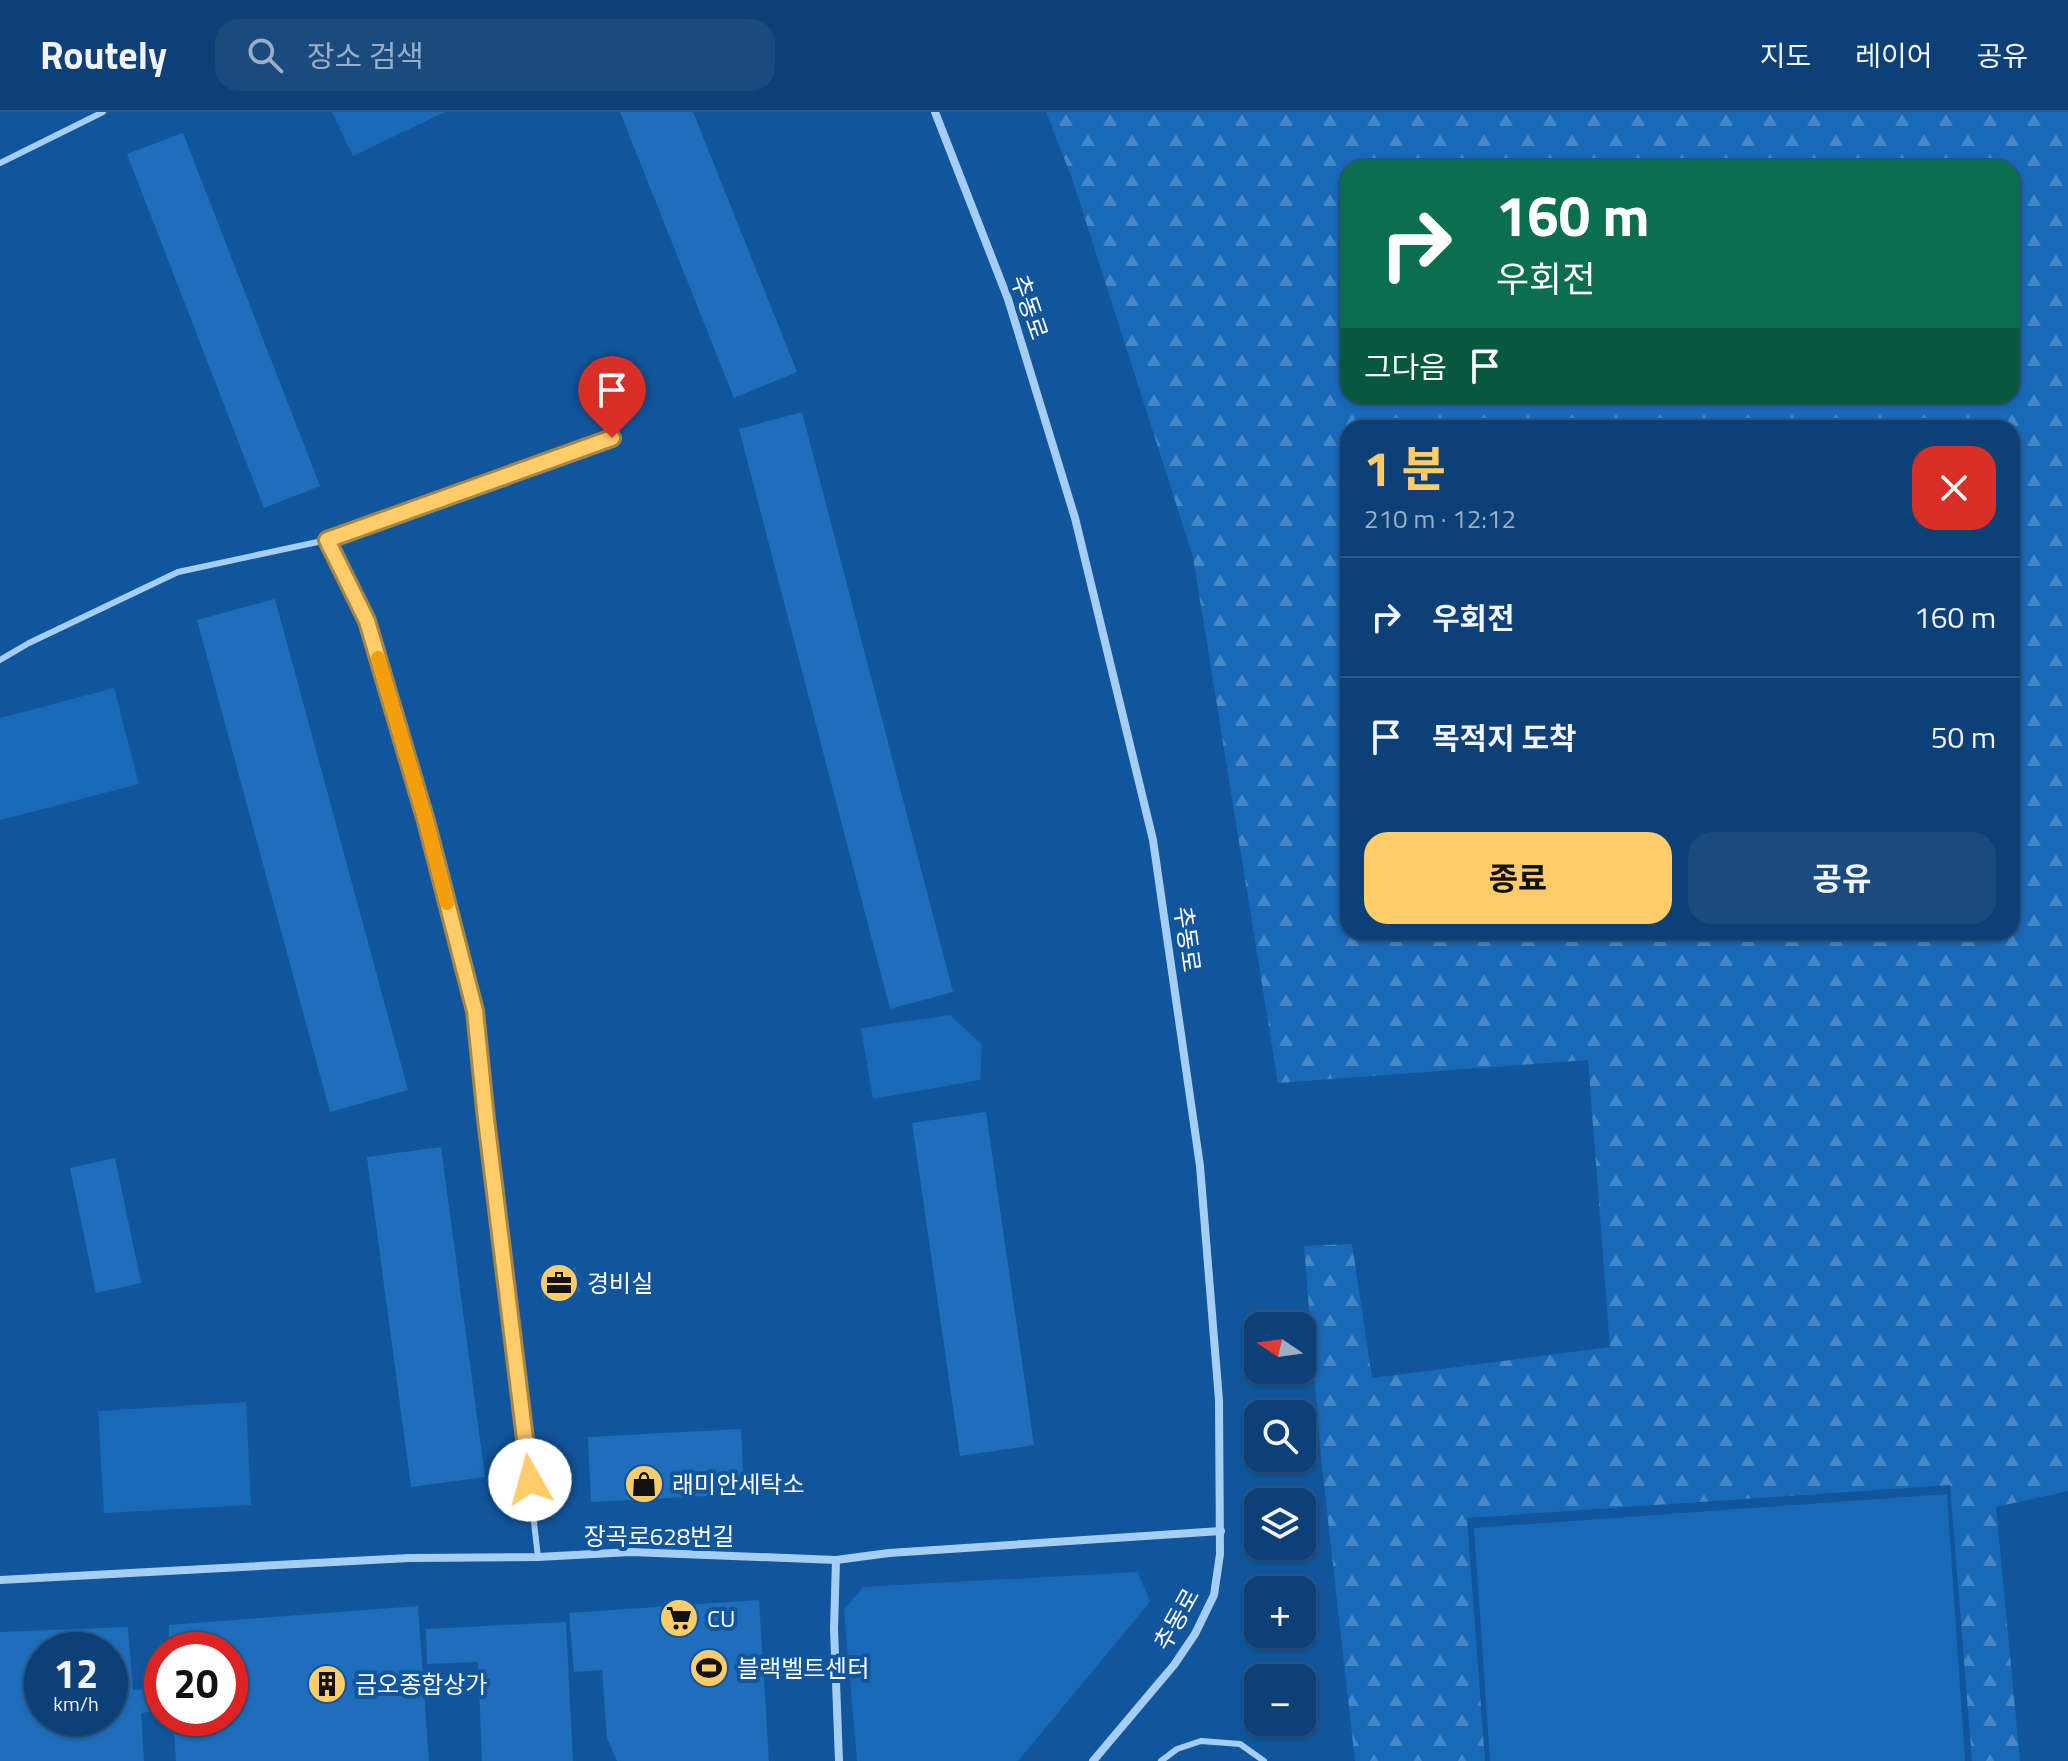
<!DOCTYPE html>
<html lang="ko">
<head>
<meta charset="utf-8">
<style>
	:root { --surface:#0d4076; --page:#1b4b7e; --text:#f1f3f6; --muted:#9aafc5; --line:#2d5988; --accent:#ffcc6a }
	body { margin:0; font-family:"Titillium Web","Noto Sans KR",sans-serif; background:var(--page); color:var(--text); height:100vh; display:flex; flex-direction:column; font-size:30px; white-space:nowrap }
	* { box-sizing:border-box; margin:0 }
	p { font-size:26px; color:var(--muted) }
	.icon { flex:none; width:44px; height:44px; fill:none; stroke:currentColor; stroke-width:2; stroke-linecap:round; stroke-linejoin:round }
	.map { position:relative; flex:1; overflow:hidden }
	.details { position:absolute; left:1340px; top:308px; width:680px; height:520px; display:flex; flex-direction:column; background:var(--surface); border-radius:24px; box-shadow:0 2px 6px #0004,0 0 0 2px var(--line) }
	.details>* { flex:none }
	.top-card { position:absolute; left:1340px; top:48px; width:680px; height:244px; border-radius:24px; box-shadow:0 2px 6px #0004,0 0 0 2px var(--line); background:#0b6e4f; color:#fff; overflow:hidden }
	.needle { width:52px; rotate:283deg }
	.buttons { position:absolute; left:1244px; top:1200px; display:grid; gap:16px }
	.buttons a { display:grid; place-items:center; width:72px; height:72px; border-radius:16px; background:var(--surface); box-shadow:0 2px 6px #0004,0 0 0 2px var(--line); font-size:40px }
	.speed { position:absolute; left:24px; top:1520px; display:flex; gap:16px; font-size:40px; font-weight:700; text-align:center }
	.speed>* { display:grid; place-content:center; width:104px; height:104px; border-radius:50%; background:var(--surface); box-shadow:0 2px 6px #0004,0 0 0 2px var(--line); line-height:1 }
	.speed small { font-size:20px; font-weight:400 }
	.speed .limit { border:12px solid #d22; background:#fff; color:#111 }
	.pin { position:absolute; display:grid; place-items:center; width:68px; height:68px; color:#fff; margin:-82px -34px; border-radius:50% 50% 50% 0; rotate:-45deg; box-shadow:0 0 8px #0007 }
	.pin .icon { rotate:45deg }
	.me { position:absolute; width:88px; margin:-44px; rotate:353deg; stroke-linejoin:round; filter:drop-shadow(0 0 6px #0008) }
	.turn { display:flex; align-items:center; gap:28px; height:168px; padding:0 24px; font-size:36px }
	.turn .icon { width:104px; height:104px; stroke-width:2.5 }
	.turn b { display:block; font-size:56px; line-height:68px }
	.then { display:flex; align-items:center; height:76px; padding:0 24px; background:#0003; gap:16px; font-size:30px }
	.round { display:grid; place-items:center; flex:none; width:84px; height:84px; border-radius:24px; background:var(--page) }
	.head { display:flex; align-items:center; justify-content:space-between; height:136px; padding:0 24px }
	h1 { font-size:48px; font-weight:700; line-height:60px; color:var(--accent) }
	.button { display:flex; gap:16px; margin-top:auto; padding:16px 24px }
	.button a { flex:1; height:92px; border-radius:24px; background:var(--accent); color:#111; font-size:32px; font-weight:700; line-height:92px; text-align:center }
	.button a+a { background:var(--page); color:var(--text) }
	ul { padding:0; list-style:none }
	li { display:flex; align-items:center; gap:24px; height:120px; padding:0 24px; border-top:2px solid var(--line) }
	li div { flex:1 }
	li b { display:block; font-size:30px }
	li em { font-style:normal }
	header { display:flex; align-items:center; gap:48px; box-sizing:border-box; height:112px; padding:0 40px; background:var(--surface); border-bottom:2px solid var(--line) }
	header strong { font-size:38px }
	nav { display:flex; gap:44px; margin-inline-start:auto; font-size:28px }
	.search { width:560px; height:72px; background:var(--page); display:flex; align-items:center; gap:20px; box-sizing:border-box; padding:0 28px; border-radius:24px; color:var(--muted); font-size:30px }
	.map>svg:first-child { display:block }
	.forest { fill:url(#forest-firs); fill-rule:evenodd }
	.park { fill:#1869b8 }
	.building { fill:#1e6ebc; fill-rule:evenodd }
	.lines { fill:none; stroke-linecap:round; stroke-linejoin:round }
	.lane { stroke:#a6cef5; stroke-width:6 }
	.street { stroke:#a6cef5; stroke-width:8 }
	.route-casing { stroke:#a68545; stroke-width:20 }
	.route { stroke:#ffcc6a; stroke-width:14 }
	.slow { stroke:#f59e0b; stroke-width:14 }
	.labels { text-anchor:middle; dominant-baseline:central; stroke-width:8; stroke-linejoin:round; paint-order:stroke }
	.street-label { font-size:24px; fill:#fff; stroke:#11569d }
	.poi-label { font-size:24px; fill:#fff; stroke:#11569d; text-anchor:start }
</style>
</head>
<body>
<header>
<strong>Routely</strong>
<div class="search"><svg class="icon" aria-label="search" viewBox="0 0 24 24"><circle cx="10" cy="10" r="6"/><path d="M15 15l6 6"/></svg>장소 검색</div>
<nav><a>지도</a><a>레이어</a><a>공유</a></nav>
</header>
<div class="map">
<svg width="2068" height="1649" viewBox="0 0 2068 1649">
	<defs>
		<pattern id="forest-firs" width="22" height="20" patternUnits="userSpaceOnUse" patternTransform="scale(2)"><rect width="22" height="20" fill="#1869b8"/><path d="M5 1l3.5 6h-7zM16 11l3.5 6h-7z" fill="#4687c6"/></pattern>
	</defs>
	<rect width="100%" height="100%" fill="#11569d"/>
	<path class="forest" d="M1046,0H2068V1379L1996,1395L2020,1649H1972L1950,1373L1467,1406L1485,1649H1355L1321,1345L1304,1134L1352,1132L1372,1266L1610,1235L1588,948L1278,971L1193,445L1073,69ZM1348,56H2012V284H1348ZM1348,316H2012V820H1348Z"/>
	<g class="park">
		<path d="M332,0H445L353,44Z"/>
		<path d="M114,576L139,672L0,708V606Z"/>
		<path d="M950,903L982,933L980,968L873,987L861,916Z"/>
		<path d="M246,1290L251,1393L104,1401L98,1299Z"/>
		<path d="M1947,1382L1965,1649H1490L1474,1416Z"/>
		<path d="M1138,1460L1150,1490L1018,1649H857L844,1498L863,1475Z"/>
	</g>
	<g class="building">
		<path d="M620,0H693L797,260L734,286Z"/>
		<path d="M183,21L320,374L264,396L127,42Z"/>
		<path d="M802,300L953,880L890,897L739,317Z"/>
		<path d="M275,487L408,978L330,1000L197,508Z"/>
		<path d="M986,1000L1034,1333L960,1344L912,1011Z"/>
		<path d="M441,1035L485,1365L411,1375L367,1045Z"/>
		<path d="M115,1046L141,1171L96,1181L70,1056Z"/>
		<path d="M575,1155L580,1179L544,1187L538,1163Z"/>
		<path d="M741,1317L744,1382L591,1390L588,1325Z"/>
		<path d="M759,1488L769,1649H617L607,1626L602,1558L574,1560L569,1501Z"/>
		<path d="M418,1494L429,1649H176L173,1606H230V1538H169V1513Z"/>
		<path d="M566,1510L573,1649H482L478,1550L427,1552L426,1517Z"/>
		<path d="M128,1515L133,1578L162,1576V1598L141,1601L144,1649H0V1520ZM42,1538H110V1606H42Z"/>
	</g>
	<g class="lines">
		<g class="lane">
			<path d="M0,51L103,0"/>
			<path d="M327,428L367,509L426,709L475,899L538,1445"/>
			<path d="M0,548L29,531L178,460L327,428L612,326"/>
			<path d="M1161,1649L1177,1637L1201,1629L1240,1632L1264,1649"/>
		</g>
		<g class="street">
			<path d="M935,0L1008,187L1075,406L1153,728L1200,1054L1219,1288L1220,1442L1214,1483L1195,1522L1174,1553L1093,1649"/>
			<path d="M836,1448L834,1517L839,1649"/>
			<path d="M0,1468L409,1446L538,1445L631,1440L836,1448L889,1441L1221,1419"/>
		</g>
	</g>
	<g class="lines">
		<defs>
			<path id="route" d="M530,1368L486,1007L475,899L426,709L367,509L327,428L612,326"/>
		</defs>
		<use href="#route" class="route-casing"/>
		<use href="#route" class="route"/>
		<path class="slow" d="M378,546L426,709L447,791"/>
	</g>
	<defs>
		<symbol id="office-disc" viewBox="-11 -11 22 22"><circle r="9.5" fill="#ffcc6a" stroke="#11569d"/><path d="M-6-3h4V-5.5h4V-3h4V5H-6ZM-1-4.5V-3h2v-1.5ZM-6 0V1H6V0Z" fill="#111"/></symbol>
		<symbol id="shop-disc" viewBox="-11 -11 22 22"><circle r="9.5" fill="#ffcc6a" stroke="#11569d"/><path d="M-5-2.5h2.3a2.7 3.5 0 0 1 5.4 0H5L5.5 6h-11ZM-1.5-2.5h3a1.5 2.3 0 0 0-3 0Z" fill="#111"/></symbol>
		<symbol id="supermarket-disc" viewBox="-11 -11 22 22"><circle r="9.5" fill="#ffcc6a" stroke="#11569d"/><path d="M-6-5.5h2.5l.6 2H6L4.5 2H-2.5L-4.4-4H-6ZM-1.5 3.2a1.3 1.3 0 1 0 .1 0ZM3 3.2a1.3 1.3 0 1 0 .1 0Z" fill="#111"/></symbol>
		<symbol id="stadium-disc" viewBox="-11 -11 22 22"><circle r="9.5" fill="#ffcc6a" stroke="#11569d"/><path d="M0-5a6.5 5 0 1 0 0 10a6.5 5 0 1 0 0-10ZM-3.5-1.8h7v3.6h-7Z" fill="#111"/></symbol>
		<symbol id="building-disc" viewBox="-11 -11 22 22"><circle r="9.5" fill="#ffcc6a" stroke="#11569d"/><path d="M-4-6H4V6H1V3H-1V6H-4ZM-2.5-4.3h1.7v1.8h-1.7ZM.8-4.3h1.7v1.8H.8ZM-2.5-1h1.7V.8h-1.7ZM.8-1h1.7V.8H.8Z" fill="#111"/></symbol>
	</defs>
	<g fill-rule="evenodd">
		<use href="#office-disc" x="537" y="1149" width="44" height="44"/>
		<use href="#shop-disc" x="622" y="1350" width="44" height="44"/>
		<use href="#supermarket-disc" x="657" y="1484" width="44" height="44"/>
		<use href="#stadium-disc" x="687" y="1534" width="44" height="44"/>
		<use href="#building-disc" x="305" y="1550" width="44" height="44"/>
	</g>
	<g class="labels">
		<g class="street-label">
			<text transform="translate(1030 195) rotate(71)">추동로</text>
			<text transform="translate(1188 827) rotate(82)">추동로</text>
			<text x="659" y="1424">장곡로628번길</text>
			<text transform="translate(1176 1507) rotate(-61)">추동로</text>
		</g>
		<g class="poi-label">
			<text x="587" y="1171">경비실</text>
			<text x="672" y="1372">래미안세탁소</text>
			<text x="707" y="1506">CU</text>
			<text x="737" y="1556">블랙벨트센터</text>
			<text x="355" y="1572">금오종합상가</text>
		</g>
	</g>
</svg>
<div class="buttons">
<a><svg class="needle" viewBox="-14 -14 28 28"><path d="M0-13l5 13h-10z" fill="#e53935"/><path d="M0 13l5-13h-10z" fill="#9aafc5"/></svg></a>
<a><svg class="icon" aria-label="search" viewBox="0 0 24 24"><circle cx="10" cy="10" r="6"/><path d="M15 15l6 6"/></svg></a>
<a><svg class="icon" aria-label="layers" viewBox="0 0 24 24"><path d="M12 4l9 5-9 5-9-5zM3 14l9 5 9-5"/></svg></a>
<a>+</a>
<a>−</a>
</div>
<div class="speed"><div>12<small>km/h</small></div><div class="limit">20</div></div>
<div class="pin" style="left:612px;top:326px;background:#d93025"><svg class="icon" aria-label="arrive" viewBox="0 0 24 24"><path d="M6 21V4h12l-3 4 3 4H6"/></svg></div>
<svg class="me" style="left:530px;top:1368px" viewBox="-20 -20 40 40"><circle r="19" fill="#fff"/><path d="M0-13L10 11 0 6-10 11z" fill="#ffcc6a"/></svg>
<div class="top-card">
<div class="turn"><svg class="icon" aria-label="right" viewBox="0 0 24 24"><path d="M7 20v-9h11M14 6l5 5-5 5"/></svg><div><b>160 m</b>우회전</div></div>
<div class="then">그다음<svg class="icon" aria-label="arrive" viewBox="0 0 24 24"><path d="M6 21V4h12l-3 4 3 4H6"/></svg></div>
</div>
<section class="details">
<div class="head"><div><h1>1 분</h1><p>210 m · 12:12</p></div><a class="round" style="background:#d93025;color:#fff"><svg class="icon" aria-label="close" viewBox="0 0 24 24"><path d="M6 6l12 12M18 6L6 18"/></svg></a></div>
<ul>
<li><svg class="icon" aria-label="right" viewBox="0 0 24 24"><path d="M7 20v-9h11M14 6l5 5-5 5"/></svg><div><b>우회전</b></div><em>160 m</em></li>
<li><svg class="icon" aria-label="arrive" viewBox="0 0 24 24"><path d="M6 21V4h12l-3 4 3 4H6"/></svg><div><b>목적지 도착</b></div><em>50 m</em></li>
</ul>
<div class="button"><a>종료</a><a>공유</a></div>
</section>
</div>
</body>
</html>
